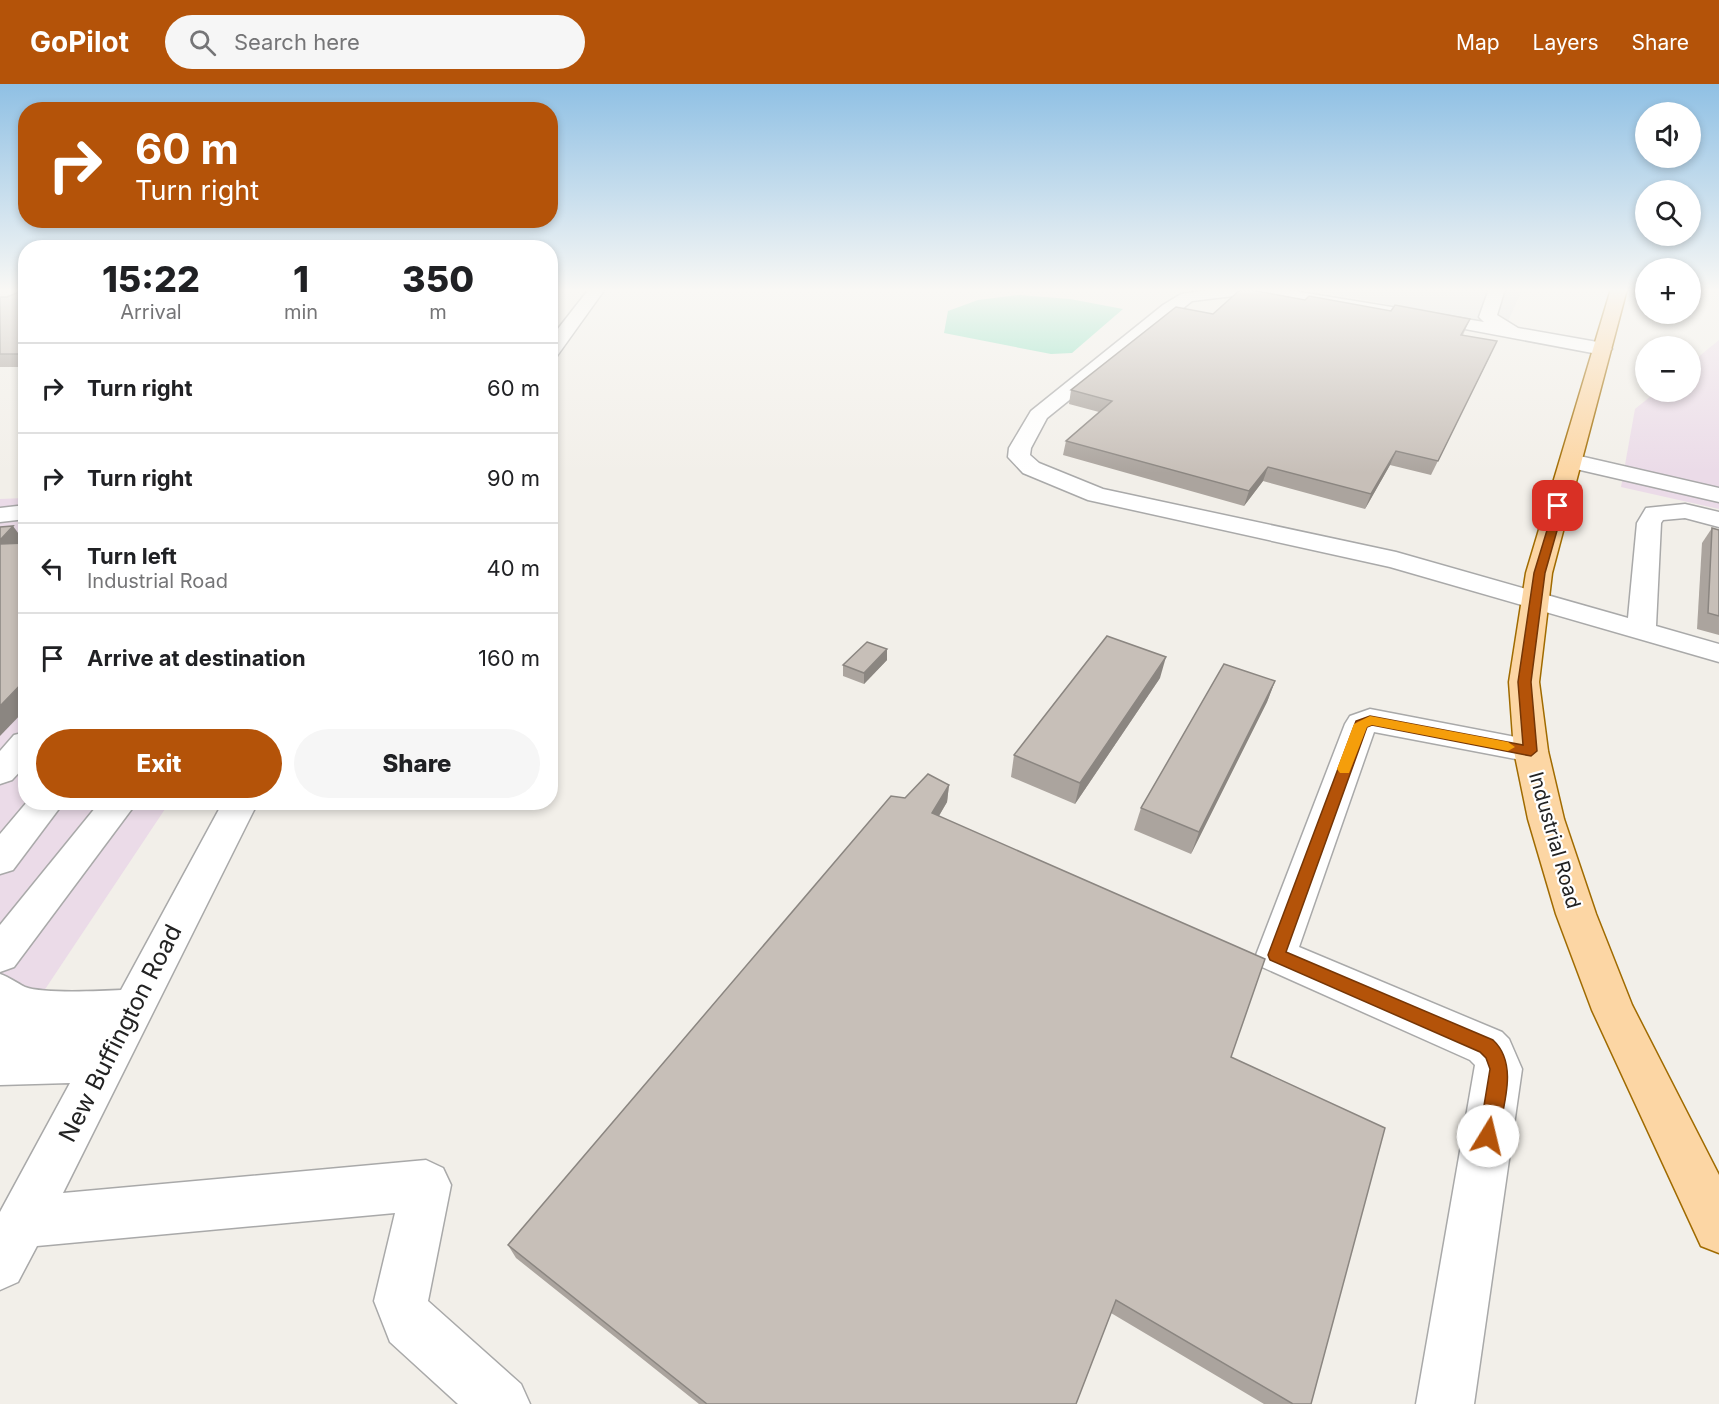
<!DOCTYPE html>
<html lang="en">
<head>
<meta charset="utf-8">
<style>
	:root { --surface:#fff; --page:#f6f6f6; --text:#202124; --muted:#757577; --line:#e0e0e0; --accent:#b45309 }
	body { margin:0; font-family:Inter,sans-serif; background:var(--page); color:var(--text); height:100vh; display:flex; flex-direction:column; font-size:22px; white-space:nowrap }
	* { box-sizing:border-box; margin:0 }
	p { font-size:20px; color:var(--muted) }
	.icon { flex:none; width:33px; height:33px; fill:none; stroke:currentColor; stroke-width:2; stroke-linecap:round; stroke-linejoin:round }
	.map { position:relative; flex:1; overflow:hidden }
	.panel { position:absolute; left:18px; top:156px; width:540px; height:570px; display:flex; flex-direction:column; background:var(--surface); border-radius:24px; box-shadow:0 3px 9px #0003 }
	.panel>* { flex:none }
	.hud { position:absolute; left:18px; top:18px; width:540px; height:126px; border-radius:24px; box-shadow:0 3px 9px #0003; background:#b45309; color:#fff; overflow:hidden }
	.controls { position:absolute; left:1635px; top:18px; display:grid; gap:12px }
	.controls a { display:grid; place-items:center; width:66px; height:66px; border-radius:50%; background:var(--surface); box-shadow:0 3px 9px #0003; font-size:30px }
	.pin { position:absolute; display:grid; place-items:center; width:51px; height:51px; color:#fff; margin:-26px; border-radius:12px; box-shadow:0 3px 9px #0006 }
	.me { position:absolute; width:66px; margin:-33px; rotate:9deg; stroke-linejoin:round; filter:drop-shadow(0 0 4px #0008) }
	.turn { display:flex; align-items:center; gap:21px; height:126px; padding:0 18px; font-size:27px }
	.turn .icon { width:78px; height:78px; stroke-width:2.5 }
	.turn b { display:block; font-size:42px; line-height:51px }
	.eta { display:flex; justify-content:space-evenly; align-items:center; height:102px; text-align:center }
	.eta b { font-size:36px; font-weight:800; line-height:42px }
	.button { display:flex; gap:12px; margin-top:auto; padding:12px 18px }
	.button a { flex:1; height:69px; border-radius:36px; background:var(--accent); color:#fff; font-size:24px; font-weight:800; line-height:69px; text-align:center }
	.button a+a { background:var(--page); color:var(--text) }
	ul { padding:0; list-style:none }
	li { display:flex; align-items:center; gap:18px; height:90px; padding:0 18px; border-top:2px solid var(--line) }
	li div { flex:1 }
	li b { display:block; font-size:22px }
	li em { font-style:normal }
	header { display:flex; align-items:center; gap:36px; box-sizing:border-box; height:84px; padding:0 30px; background:var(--accent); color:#fff }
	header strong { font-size:28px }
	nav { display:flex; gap:33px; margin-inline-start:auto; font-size:21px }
	.search { width:420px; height:54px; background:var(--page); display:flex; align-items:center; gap:15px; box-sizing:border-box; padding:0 21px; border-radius:33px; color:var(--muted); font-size:22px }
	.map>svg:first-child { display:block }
	.industrial { fill:#ebdbe8 }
	.pitch { fill:#88e0be }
	.parking { fill:#e2e2e2 }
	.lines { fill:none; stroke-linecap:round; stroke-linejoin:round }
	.minor-casing { stroke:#a9a9a9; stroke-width:3 }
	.major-casing { stroke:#a06b00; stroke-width:3 }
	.minor { fill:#fff; fill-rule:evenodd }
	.major { fill:#fcd6a4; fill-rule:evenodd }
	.wall { fill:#aba49e }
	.shaded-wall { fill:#8b8681 }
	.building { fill:#c7bfb8; stroke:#8b8681; stroke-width:1.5 }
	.route { fill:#b45309; stroke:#753606; stroke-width:1.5 }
	.slow { fill:#f59e0b }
	.labels { text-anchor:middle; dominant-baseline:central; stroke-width:4.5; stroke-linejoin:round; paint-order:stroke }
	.street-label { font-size:20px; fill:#222; stroke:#fff }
	.near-street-label { font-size:24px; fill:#222; stroke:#fff }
</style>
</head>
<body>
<header>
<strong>GoPilot</strong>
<div class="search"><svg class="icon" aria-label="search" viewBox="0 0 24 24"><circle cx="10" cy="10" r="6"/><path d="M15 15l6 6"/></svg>Search here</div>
<nav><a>Map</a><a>Layers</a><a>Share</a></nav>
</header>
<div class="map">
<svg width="1719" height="1320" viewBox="0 0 1719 1320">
	<rect width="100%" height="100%" fill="#f2efe9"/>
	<g class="industrial">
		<path d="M1719,256V425L1621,403L1635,325L1656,308H1690L1691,279Z"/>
		<path d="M25,414L26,718L169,719L0,973V415Z"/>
	</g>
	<path class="pitch" d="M1019,211L1070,215L1123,225L1072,269L1051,270L944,249L948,227L978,216Z"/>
	<path class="parking" d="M1305,205H1516L1521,208L1506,242Z"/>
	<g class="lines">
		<defs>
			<g id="minor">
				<path d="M589,205H605L557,272L550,273V255Z"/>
				<path d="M1215,205H1281L1484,238L1479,233L1489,205H1505L1497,231L1518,244L1603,259L1612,265L1603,271L1375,228L1250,210L1192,217L1047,334L1031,364L1030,371L1039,379L1103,405L1396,468L1628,534L1637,439L1646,424L1685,420L1719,428V443L1685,434L1663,436L1661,439L1656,542L1719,560V578L1390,483L1088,416L1023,389L1008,373L1009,364L1031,327L1163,221L1181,210Z"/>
				<path d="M1571,370L1719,404V418L1563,382L1560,377L1563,372Z"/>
				<path d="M26,421V435L0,438V424Z"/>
				<path d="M1370,625L1531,656L1543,659L1548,667L1543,675L1531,678L1374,648L1299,863L1502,948L1509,955L1522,985L1474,1320H1416L1475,981L1470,976L1262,883L1256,871L1345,640L1350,632Z"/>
				<path d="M26,648V681L12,696L0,700V667L14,651Z"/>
				<path d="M27,718H64L13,786L0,790V750Z"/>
				<path d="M100,718H137L14,883L0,888V841Z"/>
				<path d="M223,718H258L63,1109L426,1076L443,1084L451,1101L428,1217L521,1300L530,1320H458L390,1258L374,1217L395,1129L37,1162L18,1198L0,1206V1128L70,999L0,1001V890C9,893 17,899 25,903C43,910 100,907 121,906Z"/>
			</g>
			<path id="major" d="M1611,205H1627L1552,489L1539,598L1548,667L1564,735L1596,830L1632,921L1719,1091V1169L1701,1162L1592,926L1556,830L1528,735L1514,667L1509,598L1526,489Z"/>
		</defs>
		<use href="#minor" class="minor-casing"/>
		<use href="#major" class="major-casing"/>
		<use href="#minor" class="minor"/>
		<use href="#major" class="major"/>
	</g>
	<g class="wall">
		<path d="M26,205V283H0V213H7Z"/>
		<path d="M1305,216L1391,227L1470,235L1463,251L1491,270L1431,391L1390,381L1365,425L1263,397L1244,422L1063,371L1066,357L1099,328L1069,320L1071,306L1213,230Z"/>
		<path d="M1712,444L1719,446V551L1697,545L1702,459Z"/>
		<path d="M887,576L864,600L843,592V581Z"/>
		<path d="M1160,594L1075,720L1011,693L1014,671Z"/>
		<path d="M1275,597L1267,618L1191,770L1134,746L1141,724Z"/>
		<path d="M949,701L947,718L939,732L1231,973L1311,1320H1264L1111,1229L1076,1320H699L516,1174L508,1161L905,714Z"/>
	</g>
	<g class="shaded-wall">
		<path d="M1396,367L1390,381L1365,425L1371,410Z"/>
		<path d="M1268,383L1263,397L1244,422L1249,407Z"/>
		<path d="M13,442L24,457L7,475L0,466V456Z"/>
		<path d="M887,565V576L864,600V589Z"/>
		<path d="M1166,573L1160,594L1075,720L1080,699Z"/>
		<path d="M26,595V625L0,652V622Z"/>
		<path d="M1275,597L1267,618L1191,770L1199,748Z"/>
		<path d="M949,701L947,718L931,745L932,729Z"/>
	</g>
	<g class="building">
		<path d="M26,205V270H0V213H7Z"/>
		<path d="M1241,205H1246L1305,216L1309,212L1391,227L1395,221L1470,235L1461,251L1497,257L1438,377L1396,367L1371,410L1268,383L1249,407L1066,357L1112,317L1071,306L1176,223L1213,230Z"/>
		<path d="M13,442L0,456V443Z"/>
		<path d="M1712,444L1719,446V532L1708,529Z"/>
		<path d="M26,459V595L0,622V460Z"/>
		<path d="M1107,552L1166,573L1080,699L1014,671Z"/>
		<path d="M867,558L887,565L864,589L843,581Z"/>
		<path d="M1224,580L1275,597L1199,748L1141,724Z"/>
		<path d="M928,690L949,701L932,729L1265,875L1231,973L1385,1044L1311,1320H1293L1116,1216L1076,1320H707L508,1161L891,712L905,714Z"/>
	</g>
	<linearGradient id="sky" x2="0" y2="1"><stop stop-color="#8fc0e4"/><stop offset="0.53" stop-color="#f9f8f5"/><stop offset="1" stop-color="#f9f8f5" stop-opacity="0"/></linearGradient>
	<rect width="1719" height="389" fill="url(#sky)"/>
	<path class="route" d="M1555,420L1564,422L1545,489L1531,598L1537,667L1531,672L1372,641L1367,643L1286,868L1493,956C1519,980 1503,1022 1498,1052L1495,1059L1488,1062L1482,1059L1479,1052L1490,985L1486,974L1480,968L1270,876L1268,871L1356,637L1370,632L1523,661L1518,598L1534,489Z"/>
	<path class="slow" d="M1370,632L1508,658L1515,663L1508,667L1372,641L1367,643L1349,689H1340L1337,685L1354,640Z"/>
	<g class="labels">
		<g class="street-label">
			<text transform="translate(1555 756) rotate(74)">Industrial Road</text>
		</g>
		<g class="near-street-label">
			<text transform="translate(120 949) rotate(-63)">New Buffington Road</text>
		</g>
	</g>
</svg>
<div class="controls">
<a><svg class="icon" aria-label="sound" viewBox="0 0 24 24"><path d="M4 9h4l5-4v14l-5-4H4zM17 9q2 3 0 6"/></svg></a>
<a><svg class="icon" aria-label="search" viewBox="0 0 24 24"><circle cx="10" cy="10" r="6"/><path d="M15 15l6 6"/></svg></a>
<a>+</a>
<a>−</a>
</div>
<div class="pin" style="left:1558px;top:422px;background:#d93025"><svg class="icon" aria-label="arrive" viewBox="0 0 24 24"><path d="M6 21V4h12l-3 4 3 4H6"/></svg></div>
<svg class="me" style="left:1488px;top:1052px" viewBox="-20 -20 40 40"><circle r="19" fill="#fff"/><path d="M0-13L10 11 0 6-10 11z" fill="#b45309"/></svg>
<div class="hud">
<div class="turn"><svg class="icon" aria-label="right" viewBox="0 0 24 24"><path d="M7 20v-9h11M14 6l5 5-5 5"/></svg><div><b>60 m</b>Turn right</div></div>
</div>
<section class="panel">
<div class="eta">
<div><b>15:22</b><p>Arrival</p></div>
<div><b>1</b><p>min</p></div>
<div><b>350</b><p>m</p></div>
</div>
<ul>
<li><svg class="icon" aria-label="right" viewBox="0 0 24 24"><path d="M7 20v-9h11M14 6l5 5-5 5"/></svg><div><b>Turn right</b></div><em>60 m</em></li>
<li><svg class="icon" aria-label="right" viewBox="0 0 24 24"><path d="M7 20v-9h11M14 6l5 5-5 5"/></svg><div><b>Turn right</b></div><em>90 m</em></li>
<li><svg class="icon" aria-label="left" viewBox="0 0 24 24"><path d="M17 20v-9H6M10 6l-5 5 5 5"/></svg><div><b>Turn left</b><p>Industrial Road</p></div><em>40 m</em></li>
<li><svg class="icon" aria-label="arrive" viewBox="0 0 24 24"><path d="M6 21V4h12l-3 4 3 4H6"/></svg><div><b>Arrive at destination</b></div><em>160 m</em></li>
</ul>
<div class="button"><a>Exit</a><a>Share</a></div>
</section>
</div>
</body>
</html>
